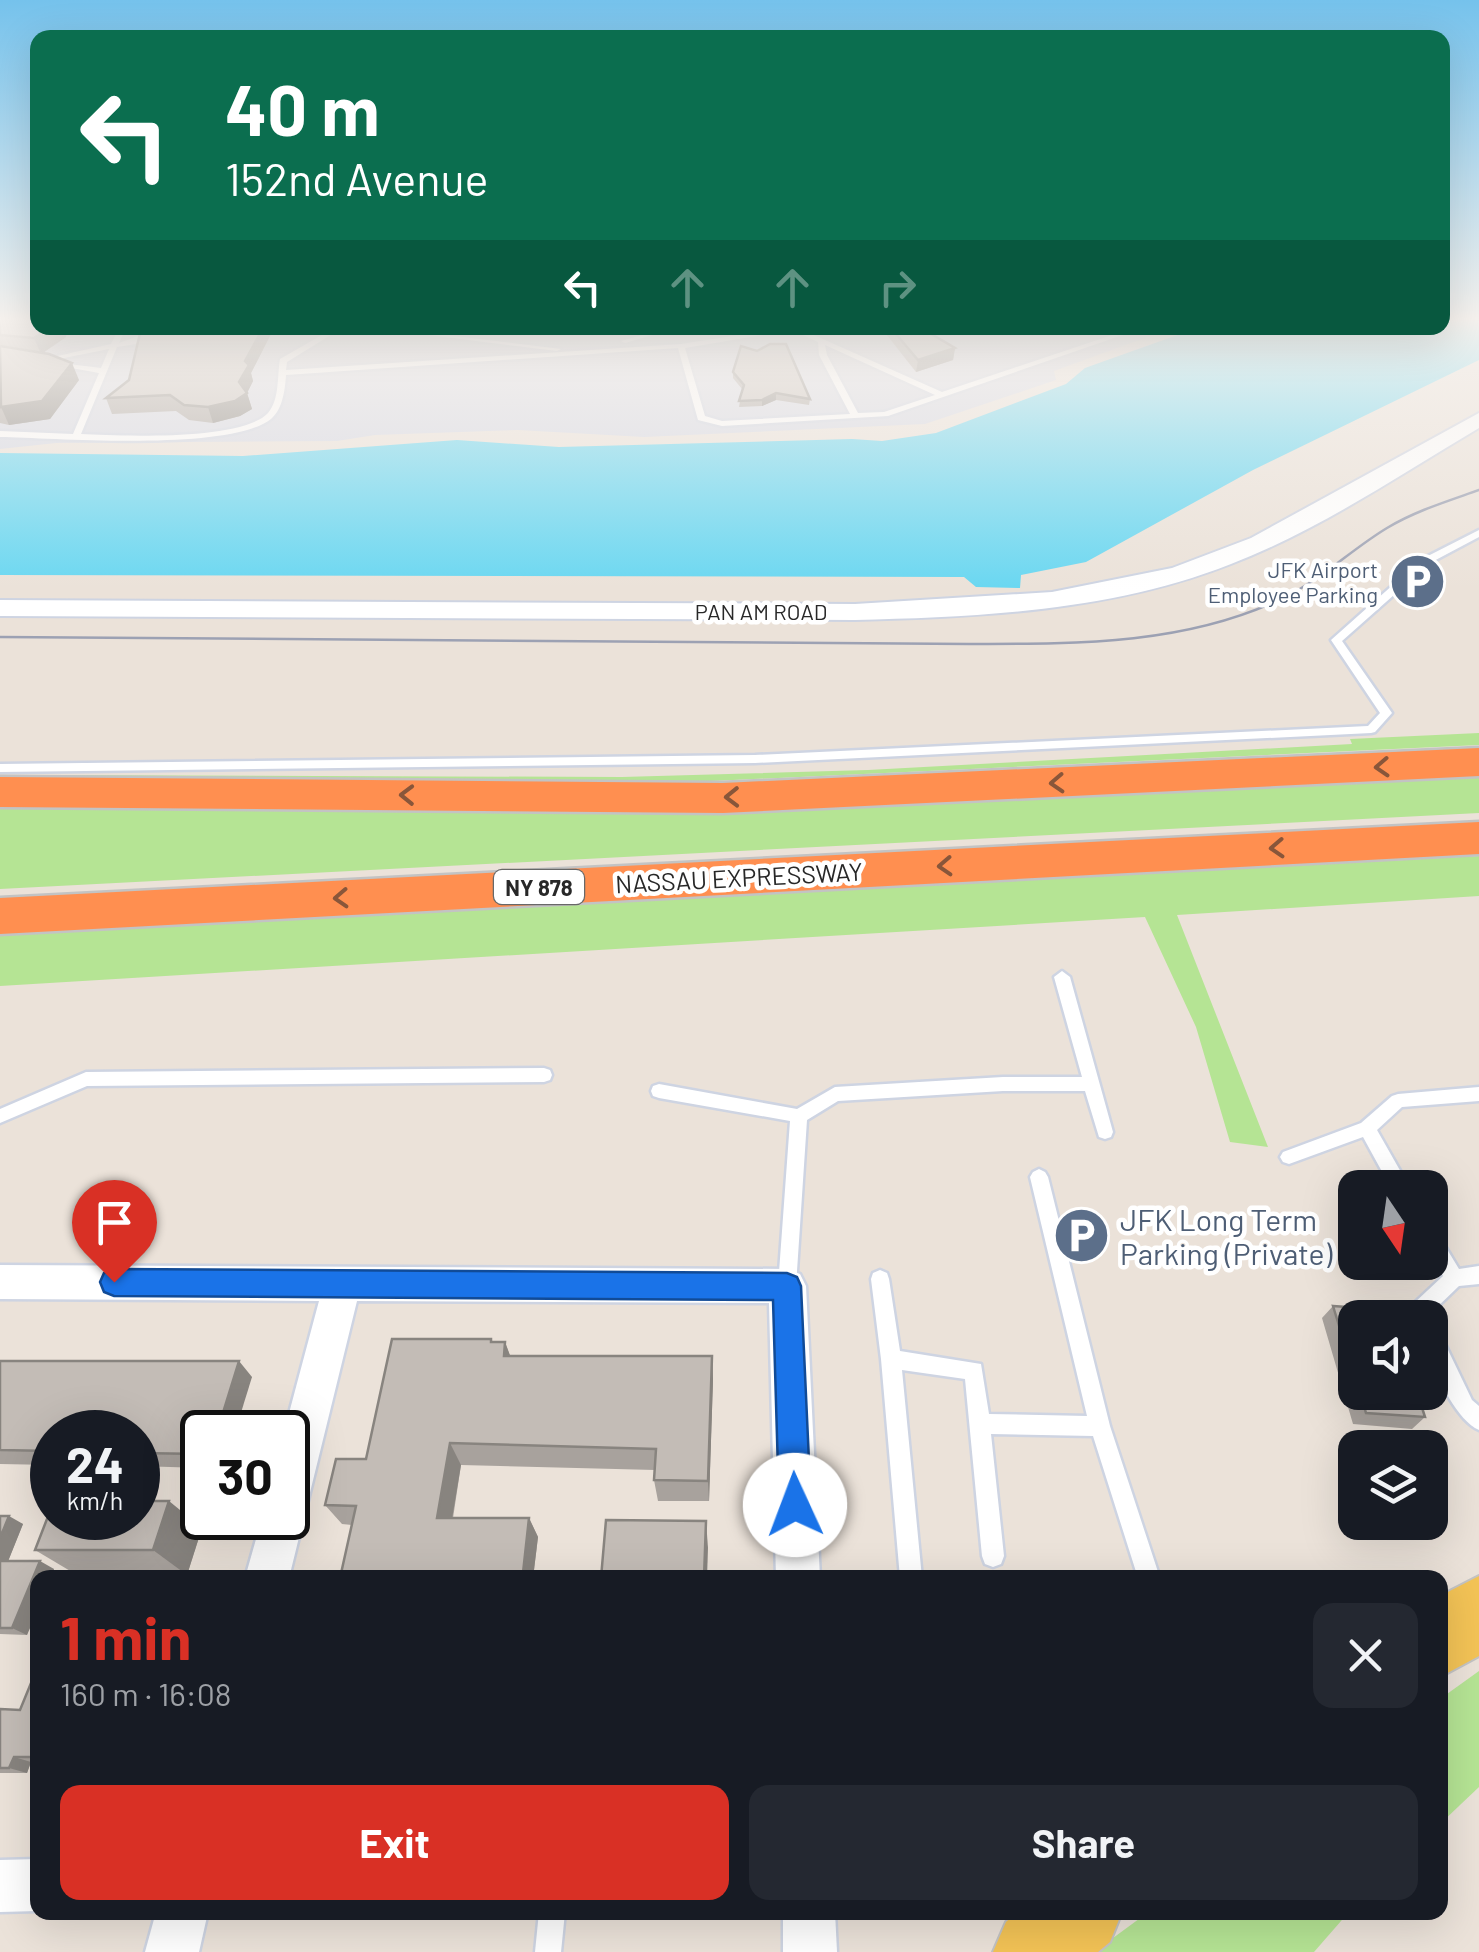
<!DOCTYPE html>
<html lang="en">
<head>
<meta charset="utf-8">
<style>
	:root { --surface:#171b24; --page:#242831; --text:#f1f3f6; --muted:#9ea1a6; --accent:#d93025 }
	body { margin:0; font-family:Barlow,sans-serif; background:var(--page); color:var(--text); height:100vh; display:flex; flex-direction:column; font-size:38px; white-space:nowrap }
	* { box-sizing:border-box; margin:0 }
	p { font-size:32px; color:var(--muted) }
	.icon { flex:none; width:55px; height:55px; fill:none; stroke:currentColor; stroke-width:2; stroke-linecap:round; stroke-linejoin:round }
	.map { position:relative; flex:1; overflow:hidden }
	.side { position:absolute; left:30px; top:1570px; width:1418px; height:350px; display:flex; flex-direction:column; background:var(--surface); border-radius:20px; box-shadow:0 10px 40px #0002 }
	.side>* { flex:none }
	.banner { position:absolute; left:30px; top:30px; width:1420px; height:305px; border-radius:20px; box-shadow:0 10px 40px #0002; background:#0b6e4f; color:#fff; overflow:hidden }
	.needle { width:65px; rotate:167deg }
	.controls { position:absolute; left:1338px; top:1170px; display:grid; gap:20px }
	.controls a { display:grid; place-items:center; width:110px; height:110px; border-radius:20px; background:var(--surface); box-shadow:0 10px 40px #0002; font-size:50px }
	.speed { position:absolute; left:30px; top:1410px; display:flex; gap:20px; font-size:50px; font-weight:700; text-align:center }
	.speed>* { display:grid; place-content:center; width:130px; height:130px; border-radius:50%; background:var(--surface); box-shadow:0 10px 40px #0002; line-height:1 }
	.speed small { font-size:25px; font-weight:400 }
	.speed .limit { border:5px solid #111; border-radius:15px; background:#fff; color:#111 }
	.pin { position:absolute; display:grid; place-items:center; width:85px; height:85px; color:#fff; margin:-102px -42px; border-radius:50% 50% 50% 0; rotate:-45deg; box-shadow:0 0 10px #0007 }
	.pin .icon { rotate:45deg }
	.me { position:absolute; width:110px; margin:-55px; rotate:358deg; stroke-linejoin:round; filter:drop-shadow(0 0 8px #0008) }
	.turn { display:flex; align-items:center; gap:35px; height:210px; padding:0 30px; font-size:45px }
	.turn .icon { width:130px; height:130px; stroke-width:2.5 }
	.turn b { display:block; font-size:70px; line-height:85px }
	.lanes { display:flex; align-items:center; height:95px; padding:0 30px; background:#0003; justify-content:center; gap:50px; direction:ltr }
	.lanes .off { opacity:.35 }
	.round { display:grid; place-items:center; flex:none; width:105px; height:105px; border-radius:20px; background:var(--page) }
	.head { display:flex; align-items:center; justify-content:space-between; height:170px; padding:0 30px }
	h1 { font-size:60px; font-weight:700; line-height:75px; color:var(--accent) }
	.button { display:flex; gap:20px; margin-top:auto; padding:20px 30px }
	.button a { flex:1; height:115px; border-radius:20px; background:var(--accent); color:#fff; font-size:40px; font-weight:700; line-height:115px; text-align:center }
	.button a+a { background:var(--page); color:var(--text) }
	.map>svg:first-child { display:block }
	.airport { fill:#d5d8e4 }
	.green { fill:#b5e494 }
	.water { fill:#69d7f1 }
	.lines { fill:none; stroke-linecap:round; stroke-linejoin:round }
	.service-casing { stroke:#ced4e2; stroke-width:5 }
	.minor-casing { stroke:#ced4e2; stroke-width:5 }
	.tertiary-casing { stroke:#ced4e2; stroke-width:4 }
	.primary-casing { stroke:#c3c3c3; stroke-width:4 }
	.motorway-casing { stroke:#c3c3c3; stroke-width:5 }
	.service { fill:#fff; fill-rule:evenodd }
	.minor { fill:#fff; fill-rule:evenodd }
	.tertiary { fill:#fff; fill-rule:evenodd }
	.primary { fill:#f3c356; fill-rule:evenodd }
	.motorway { fill:#ff8f50; fill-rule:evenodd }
	.tram { stroke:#9ca1b3; stroke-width:2.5 }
	.wall { fill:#a8a29d }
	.shaded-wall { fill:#88847f }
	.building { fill:#c3bcb6; stroke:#88847f; stroke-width:2.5 }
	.oneway { stroke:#89563a }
	.route { fill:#1a73e8; stroke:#114b97; stroke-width:2.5 }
	.labels { text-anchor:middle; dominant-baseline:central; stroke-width:9; stroke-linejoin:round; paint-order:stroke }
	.far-service-label { font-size:22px; fill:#4e5e75; stroke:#fff; text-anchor:end }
	.far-street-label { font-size:22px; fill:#282828; stroke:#fff }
	.shield { fill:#fff; stroke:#686868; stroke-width:2.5 }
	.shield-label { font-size:22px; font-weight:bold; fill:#282828 }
	.street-label { font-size:25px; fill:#282828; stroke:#fff }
	.near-service-label { font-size:30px; fill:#4e5e75; stroke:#fff; text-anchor:start }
</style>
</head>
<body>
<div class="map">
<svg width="1479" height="1952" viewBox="0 0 1479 1952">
	<rect width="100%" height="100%" fill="#ebe2d9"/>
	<path class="airport" d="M0,316L38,328H1172L1054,371L1056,380L925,424L644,437L518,430L375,435L337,441L56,443L0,449Z"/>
	<g class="green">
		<path d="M1479,733V745L691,782L517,786L0,783V776L15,775L622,777L868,770L1352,744L1350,739Z"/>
		<path d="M1479,770V813L0,889V797Z"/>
		<path d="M1479,856V896L1177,915L1268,1147L1230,1142L1196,1027L1145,917L0,986V933Z"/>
		<path d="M1479,1671V1787L1440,1824V1699Z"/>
		<path d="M1147,1913H1348L1314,1952H1094Z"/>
	</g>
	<path class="water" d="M1443,316H1479V360L1253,470L1086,562L1021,575L1020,588L976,587L964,577L0,575V453L243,456L457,440L559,447L852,439L882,441L936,433L1066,384L1085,368L1197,328H1442Z"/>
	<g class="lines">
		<defs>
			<g id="service">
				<path d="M119,328H126L119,343L160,328H169L136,344L117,347L81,434C119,436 242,441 268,413C280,399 277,375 280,359L334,328H342L287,362L286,370L681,344L784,328H798L942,392L1133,328H1143L888,416L722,426L698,420L678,348L286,375C285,389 283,409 271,419C229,452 57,438 0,437V431L73,434L99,373L49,364L53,362L101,368L109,349L39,363L35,361L111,344ZM792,330L818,342L819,355L850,414L722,421L705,416L685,348ZM825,345L935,395L884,412L858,413L827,355Z"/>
				<path d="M372,328H390L561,349L557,351Z"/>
				<path d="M667,328H677L625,343L621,341Z"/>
				<path d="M1479,530V537L1430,563L1342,641L1392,713L1375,732L1371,733L755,763L0,772V764L755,755L1368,726L1380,713L1331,640L1422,559Z"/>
				<path d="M1062,971L1070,977L1113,1132L1111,1137L1105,1139L1099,1137L1085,1091H1003L838,1101L807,1120L796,1286L794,1292L787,1295L780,1292L778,1286L790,1121L659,1098L653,1096L651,1091L653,1086L659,1084L797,1109L835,1087L1003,1077H1082L1054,977Z"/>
				<path d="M544,1068L550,1070L552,1075L550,1080L544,1082L87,1086L0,1123V1109L86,1072Z"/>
				<path d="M1479,1087V1101L1402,1107L1377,1130L1410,1188H1391L1363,1137L1289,1164L1283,1162L1280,1157L1283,1152L1361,1123L1392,1096L1398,1094Z"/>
				<path d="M1039,1169L1045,1172L1048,1177L1110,1426L1160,1578H1138L1093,1436L991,1434L1004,1556L1001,1564L993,1567L985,1564L982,1556L965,1379L902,1370L922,1578H900L881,1359L871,1279L873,1273L880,1270L887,1273L889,1279L900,1351L981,1364L989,1414L1087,1416L1030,1177L1033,1172Z"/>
				<path d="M1430,1229L1436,1231L1459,1269L1479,1266V1284L1459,1286L1430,1314L1432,1318L1430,1322V1318H1412L1409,1311L1412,1305L1443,1276L1430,1254Z"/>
				<path d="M1430,1325L1437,1327L1472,1400L1479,1406V1430C1458,1421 1437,1379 1431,1357C1428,1348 1430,1335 1430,1325Z"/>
				<path d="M539,1912H565L561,1952H535Z"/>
			</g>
			<g id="minor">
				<path d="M0,1265L787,1269L800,1274L806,1286L820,1578H776L769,1303L357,1301L289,1578H245L262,1518H288V1432H284L319,1301L0,1299Z"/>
				<path d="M38,1859V1911L0,1912V1860Z"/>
				<path d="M156,1912H208L199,1952H145Z"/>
				<path d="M783,1912H835L837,1952H783Z"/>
			</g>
			<path id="tertiary" d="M1479,413V428C1398,476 1319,530 1231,564C1112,611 981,617 855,620L0,616V600L855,604L1052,592L1172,568L1251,538Z"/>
			<g id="primary">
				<path d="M1479,1576V1656L1440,1677V1596Z"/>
				<path d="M1017,1912H1122L1110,1942L1098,1952H993L1006,1922Z"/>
			</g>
			<g id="motorway">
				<path d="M1479,748V776L723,813L0,807V777L723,783Z"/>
				<path d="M1479,822V854L0,934V898Z"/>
			</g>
		</defs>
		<use href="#service" class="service-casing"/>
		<use href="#minor" class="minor-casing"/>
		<use href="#tertiary" class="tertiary-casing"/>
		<use href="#primary" class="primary-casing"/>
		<use href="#motorway" class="motorway-casing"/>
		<use href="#service" class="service"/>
		<use href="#minor" class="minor"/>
		<use href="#tertiary" class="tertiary"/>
		<use href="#primary" class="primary"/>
		<use href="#motorway" class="motorway"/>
		<path class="tram" d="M0,637L969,644C1076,644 1187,645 1285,597C1322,579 1352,549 1387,528C1415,511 1448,501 1479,490"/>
	</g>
	<g class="wall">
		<path d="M0,316L66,337L43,353L79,380L50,419L9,425L0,423Z"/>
		<path d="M274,328L251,373L253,381L247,393L252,409L240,416L213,423L189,420L176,411L112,414L106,398L129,380Z"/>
		<path d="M418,328H451L452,332Z"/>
		<path d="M887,328H921L955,348L953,360L916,372L886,334Z"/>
		<path d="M733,372L810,399L809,405L776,400L762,406L739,407L742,389L733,378Z"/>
		<path d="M1333,1306L1355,1318V1392H1417L1425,1417L1412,1429L1353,1424L1322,1318Z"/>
		<path d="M491,1339L493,1342H505L510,1356H712L713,1380L709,1501H658L654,1480L655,1470L461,1465L453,1518H529L538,1537L533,1578H340L352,1525L342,1524L325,1505Z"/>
		<path d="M0,1361L252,1377L202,1432V1468L138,1466V1432H52V1465L0,1464Z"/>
		<path d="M0,1516L23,1524L8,1561L54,1569L51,1578H38L27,1635L0,1634Z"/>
		<path d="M202,1528L187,1575H77L35,1550Z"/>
		<path d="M38,1666V1762H31L27,1773H0V1709L20,1710Z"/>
	</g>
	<g class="shaded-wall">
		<path d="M49,328H68L66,337L41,354L34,338Z"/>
		<path d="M263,328H274L251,373L253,381L247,393L252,409L240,416L213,423L208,407L239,382L245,361Z"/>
		<path d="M955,348L953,360L916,372L918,360Z"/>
		<path d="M72,363L79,380L50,419L9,425L1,407Z"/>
		<path d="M776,393V400L762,406V400Z"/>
		<path d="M505,1342L514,1366L504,1356Z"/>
		<path d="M712,1356L713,1380L709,1501L708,1481Z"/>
		<path d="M239,1361L252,1377L235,1432H217Z"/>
		<path d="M450,1443L461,1465L449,1537L437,1518Z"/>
		<path d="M169,1501L202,1528L187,1575L153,1550Z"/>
		<path d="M9,1516L23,1524L5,1569L0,1566V1538Z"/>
		<path d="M529,1518L538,1537L533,1578H525L523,1573Z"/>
		<path d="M706,1521L708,1548L707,1578H704Z"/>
		<path d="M40,1561L54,1569L51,1578H38V1610L27,1635L12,1628Z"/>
		<path d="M14,1757L31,1762L27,1773L9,1768Z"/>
	</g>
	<g class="building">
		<path d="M0,316H38V328H49L34,338L0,335Z"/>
		<path d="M143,328H263L245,361L249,365L239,382L247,393L235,401L208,407L184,405L170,395L106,398L129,380L141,329Z"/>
		<path d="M891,328H921L955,348L918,360Z"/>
		<path d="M770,344H786L810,399L776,393L762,400L739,401L744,385L733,372L741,346L757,351Z"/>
		<path d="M0,346L49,354L72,363L42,401L1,407Z"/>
		<path d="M1333,1306L1389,1310L1392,1318H1355V1378Z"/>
		<path d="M392,1339H491V1342H505L504,1356H712L708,1481L654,1480L656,1449L450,1443L437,1518H529L523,1573L449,1575L448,1578H340L356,1506L325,1505L336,1459H366Z"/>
		<path d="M0,1361H239L217,1432H202V1454L138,1453V1432H52V1451L0,1450Z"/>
		<path d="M1360,1392H1417L1425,1417L1366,1413Z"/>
		<path d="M138,1501H169L153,1550H35L52,1506V1518H138Z"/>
		<path d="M0,1516H9L0,1538Z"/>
		<path d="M606,1520L706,1521L704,1578H601Z"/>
		<path d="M0,1561H40L12,1628H0Z"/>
		<path d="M38,1666V1753L36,1757H14L9,1768H0V1709L20,1710Z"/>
	</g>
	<defs><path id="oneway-chevron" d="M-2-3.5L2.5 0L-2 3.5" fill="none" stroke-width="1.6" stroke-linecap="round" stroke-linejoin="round" transform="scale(2.5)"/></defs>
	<g class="oneway">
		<use href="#oneway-chevron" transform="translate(1382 767) rotate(177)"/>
		<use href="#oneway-chevron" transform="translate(1057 783) rotate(177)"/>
		<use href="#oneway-chevron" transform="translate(407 795) rotate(-179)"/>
		<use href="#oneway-chevron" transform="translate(732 797) rotate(179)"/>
		<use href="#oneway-chevron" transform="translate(1277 848) rotate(177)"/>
		<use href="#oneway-chevron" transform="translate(945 866) rotate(177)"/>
		<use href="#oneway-chevron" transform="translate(341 898) rotate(177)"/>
	</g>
	<linearGradient id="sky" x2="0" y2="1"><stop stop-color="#75c2ec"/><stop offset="0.54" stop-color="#f6f2ee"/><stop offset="1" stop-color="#f6f2ee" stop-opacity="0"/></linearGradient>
	<rect width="1479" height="590" fill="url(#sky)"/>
	<path class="route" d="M114,1269L787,1273L797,1277L801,1286L811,1505L806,1516L795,1521L784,1516L779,1505L773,1300L114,1296L104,1292L100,1282L104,1273Z"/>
	<defs>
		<symbol id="parking-disc" viewBox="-11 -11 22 22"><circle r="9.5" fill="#5c6f8a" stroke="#fff"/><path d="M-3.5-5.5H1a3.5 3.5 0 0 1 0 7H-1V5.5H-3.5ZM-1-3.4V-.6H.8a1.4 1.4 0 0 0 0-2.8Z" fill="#fff"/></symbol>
	</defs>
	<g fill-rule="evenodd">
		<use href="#parking-disc" x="1386" y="550" width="63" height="63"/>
		<use href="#parking-disc" x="1050" y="1204" width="63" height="63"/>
	</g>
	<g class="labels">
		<g class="far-service-label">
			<text x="1378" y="569">JFK Airport<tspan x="1378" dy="25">Employee Parking</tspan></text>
		</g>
		<g class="far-street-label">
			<text x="761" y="611">PAN AM ROAD</text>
		</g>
		<rect class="shield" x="494" y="870" width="90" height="34" rx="8"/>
		<g class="shield-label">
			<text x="539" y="887">NY 878</text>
		</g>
		<g class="street-label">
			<text transform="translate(739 877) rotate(-3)">NASSAU EXPRESSWAY</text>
		</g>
		<g class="near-service-label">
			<text x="1120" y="1219">JFK Long Term<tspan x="1120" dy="34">Parking (Private)</tspan></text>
		</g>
	</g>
</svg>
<div class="controls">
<a><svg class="needle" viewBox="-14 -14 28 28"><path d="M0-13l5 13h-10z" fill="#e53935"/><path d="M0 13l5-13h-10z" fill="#9ea1a6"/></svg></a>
<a><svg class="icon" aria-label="sound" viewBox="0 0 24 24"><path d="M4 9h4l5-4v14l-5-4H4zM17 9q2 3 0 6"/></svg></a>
<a><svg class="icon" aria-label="layers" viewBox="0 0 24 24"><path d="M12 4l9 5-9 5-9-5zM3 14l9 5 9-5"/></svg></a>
</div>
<div class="speed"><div>24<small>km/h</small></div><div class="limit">30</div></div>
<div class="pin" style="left:114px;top:1282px;background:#d93025"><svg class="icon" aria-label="arrive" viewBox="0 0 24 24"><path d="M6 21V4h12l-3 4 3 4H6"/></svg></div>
<svg class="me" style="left:795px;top:1505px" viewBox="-20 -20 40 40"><circle r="19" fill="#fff"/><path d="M0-13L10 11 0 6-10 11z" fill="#1a73e8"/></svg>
<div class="banner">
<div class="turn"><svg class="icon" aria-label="left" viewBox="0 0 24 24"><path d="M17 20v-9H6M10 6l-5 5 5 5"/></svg><div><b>40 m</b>152nd Avenue</div></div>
<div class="lanes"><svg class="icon" aria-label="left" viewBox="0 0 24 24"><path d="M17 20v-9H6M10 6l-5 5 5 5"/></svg><svg class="icon off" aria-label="ahead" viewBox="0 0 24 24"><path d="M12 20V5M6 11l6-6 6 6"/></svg><svg class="icon off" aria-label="ahead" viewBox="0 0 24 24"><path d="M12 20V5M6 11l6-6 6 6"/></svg><svg class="icon off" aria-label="right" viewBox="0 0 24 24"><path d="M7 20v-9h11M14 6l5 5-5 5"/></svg></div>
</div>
<section class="side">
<div class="head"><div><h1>1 min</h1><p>160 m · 16:08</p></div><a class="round"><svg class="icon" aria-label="close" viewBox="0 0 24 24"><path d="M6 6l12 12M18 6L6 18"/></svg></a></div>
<div class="button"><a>Exit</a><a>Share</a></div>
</section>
</div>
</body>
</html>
